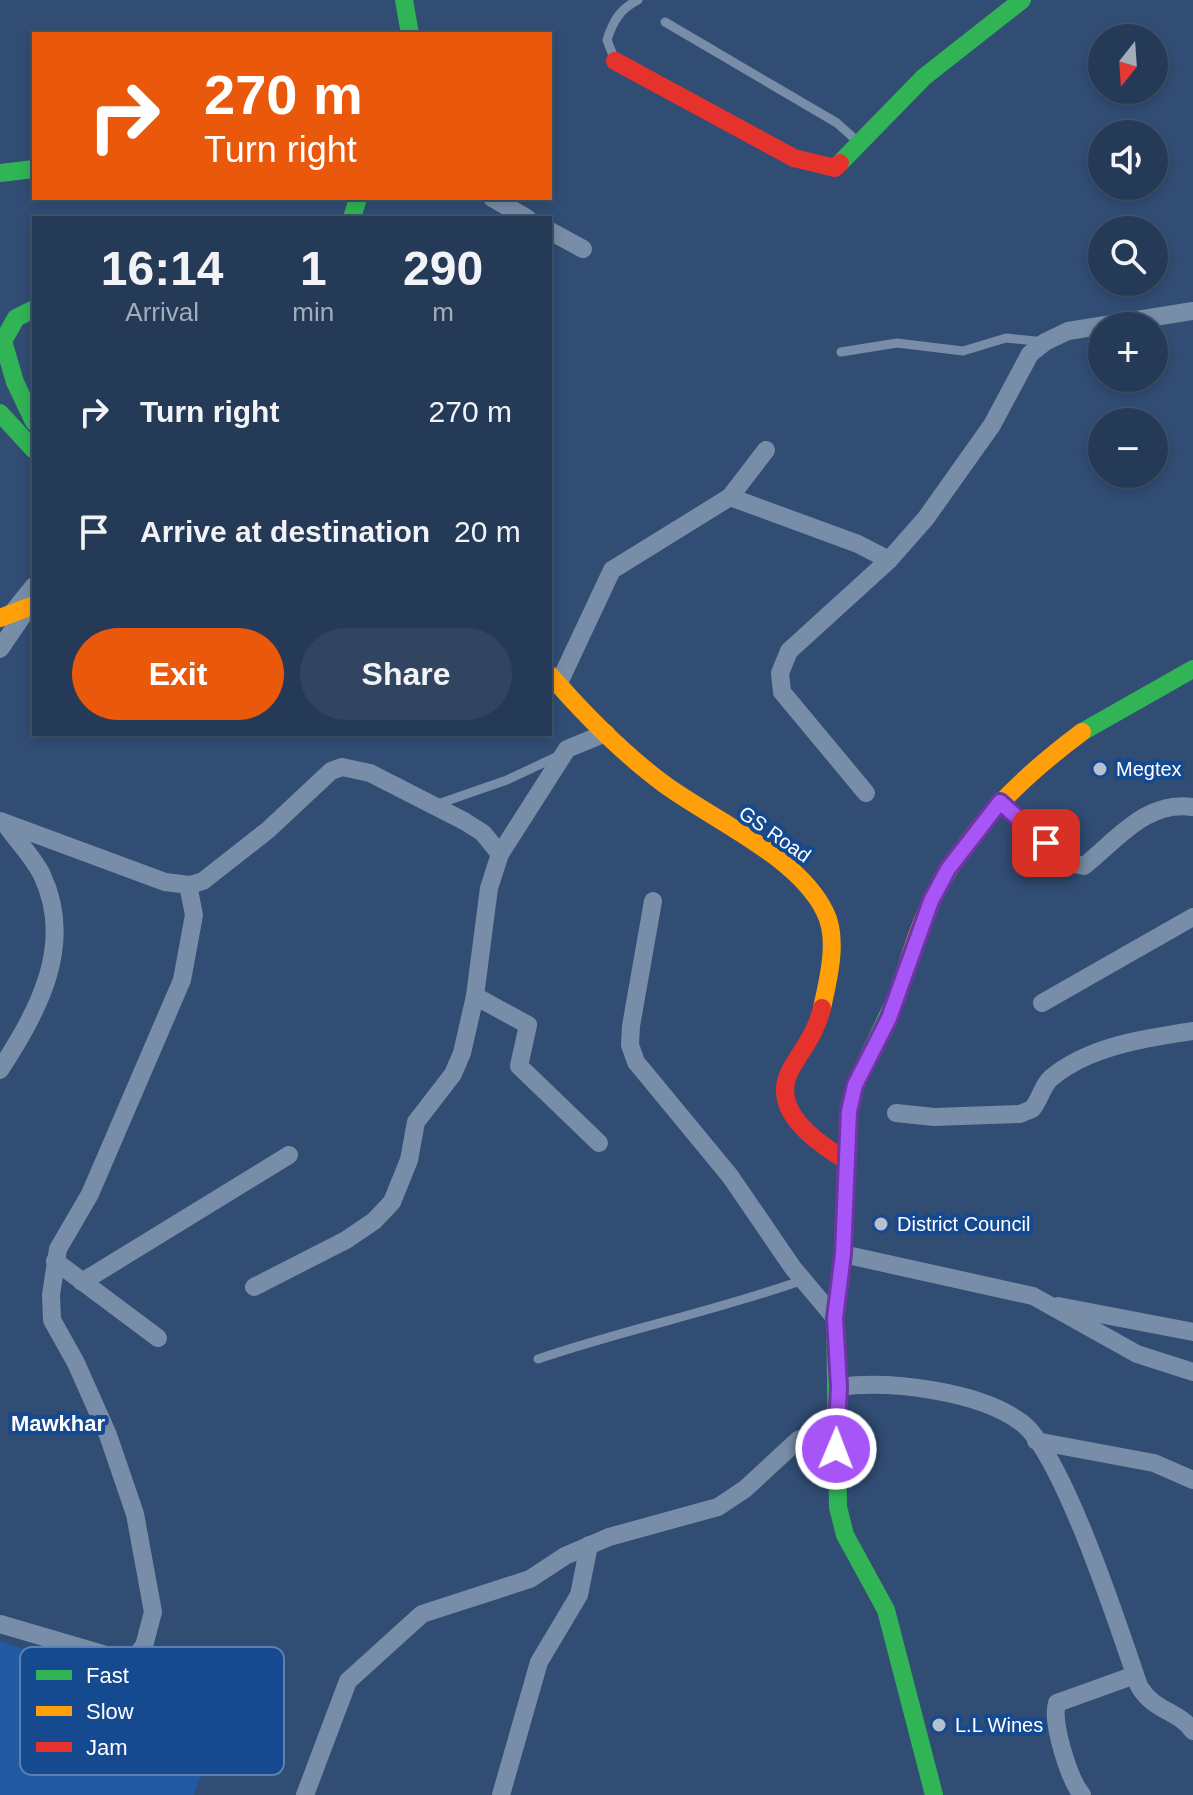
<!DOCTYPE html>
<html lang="en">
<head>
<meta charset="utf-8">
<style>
	:root { --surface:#253a57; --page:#314561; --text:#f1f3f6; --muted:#a3adba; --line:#42546d; --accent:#ea580c }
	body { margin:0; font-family:Helvetica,sans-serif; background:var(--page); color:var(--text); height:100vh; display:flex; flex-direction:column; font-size:30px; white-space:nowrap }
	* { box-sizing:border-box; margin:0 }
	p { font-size:26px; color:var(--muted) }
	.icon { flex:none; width:44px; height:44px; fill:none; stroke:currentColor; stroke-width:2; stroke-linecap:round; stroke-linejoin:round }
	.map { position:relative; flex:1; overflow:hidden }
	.side { position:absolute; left:32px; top:216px; width:520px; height:520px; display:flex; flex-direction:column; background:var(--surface); border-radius:0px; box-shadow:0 4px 12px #0003,0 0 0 2px var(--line) }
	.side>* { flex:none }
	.banner { position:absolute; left:32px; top:32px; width:520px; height:168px; border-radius:0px; box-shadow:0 4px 12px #0003,0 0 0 2px var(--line); background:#ea580c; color:#fff; overflow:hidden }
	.needle { width:52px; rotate:197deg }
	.controls { position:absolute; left:1088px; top:24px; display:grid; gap:16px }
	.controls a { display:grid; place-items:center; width:80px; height:80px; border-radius:50%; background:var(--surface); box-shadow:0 4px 12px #0003,0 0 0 2px var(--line); font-size:40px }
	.pin { position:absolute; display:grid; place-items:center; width:68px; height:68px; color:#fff; margin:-34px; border-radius:16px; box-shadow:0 4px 12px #0006 }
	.me { position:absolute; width:88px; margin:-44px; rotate:1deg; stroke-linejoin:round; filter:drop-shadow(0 0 6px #0008) }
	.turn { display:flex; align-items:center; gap:28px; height:168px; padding:0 40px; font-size:36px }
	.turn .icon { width:104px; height:104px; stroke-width:2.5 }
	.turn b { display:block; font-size:56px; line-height:68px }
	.eta { display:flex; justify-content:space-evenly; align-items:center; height:136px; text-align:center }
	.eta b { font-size:48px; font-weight:700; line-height:56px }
	.cta { display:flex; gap:16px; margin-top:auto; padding:16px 40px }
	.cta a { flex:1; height:92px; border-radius:48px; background:var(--accent); color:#fff; font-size:32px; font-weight:700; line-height:92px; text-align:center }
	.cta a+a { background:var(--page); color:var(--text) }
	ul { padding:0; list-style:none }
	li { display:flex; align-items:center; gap:24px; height:120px; padding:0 40px }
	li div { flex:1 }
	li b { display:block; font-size:30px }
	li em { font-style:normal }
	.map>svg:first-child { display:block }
	.green { fill:#2159a3 }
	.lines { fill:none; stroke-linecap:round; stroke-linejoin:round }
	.lane { stroke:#788da7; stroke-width:9 }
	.street { stroke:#788da7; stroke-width:18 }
	.fast { stroke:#30b455; stroke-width:18 }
	.slow { stroke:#ff9f0a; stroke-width:18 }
	.jam { stroke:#e5322d; stroke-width:18 }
	.route-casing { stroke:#6d37a1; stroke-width:20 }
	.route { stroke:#a855f7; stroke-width:14 }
	.poi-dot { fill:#b7c1ce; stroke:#154990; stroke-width:3 }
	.labels { text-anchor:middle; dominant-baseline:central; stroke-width:8; stroke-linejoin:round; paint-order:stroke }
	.poi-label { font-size:20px; fill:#fff; stroke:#154990; text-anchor:start }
	.street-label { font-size:20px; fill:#fff; stroke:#154990 }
	.neighbourhood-label { font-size:22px; font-weight:bold; fill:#fff; stroke:#154990 }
	.key { fill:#154990; stroke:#5b80b1; stroke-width:2 }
	.key-label { font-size:22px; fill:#fff }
</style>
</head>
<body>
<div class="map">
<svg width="1193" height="1795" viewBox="0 0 1193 1795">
	<rect width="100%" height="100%" fill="#314d74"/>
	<path class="green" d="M0,1641L91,1669L163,1683L213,1698L205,1764L194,1795H0Z"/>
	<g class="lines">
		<g class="lane">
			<path d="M665,22L837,123L857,141"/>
			<path d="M614,58L607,40C613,21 620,9 638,0"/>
			<path d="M841,352L897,343L963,351L1006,338L1045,342"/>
			<path d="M435,805L507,780L558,756"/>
			<path d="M538,1359C626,1329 716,1311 803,1280"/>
		</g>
		<g class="street">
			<path d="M492,198L527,218"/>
			<path d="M550,231L583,249"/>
			<path d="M730,497L858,544L889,560"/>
			<path d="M13,612L34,586"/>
			<path d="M0,649L30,605"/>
			<path d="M558,685L612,570L730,497L766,450"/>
			<path d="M866,793L782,692L780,673L789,651L889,560L926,518L992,425L1030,354L1045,342L1068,331L1193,311"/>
			<path d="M1000,802L1070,863L1084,866C1117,840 1146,800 1193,807"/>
			<path d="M0,821L165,882L190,885L203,881L268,830L331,771L342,767L370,773L464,821L483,833L500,854"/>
			<path d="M653,901L631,1026L630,1045L636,1062L730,1176L793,1268L835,1318"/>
			<path d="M475,996L528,1025L519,1066L599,1143"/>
			<path d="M1042,1003L1193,917"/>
			<path d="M0,1070C38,1011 75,945 42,875C33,857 17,841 6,825"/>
			<path d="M896,1113L934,1117L1020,1114L1032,1109C1040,1100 1042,1086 1051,1078C1089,1046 1146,1038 1193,1031"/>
			<path d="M843,1254L1033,1296L1137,1354L1193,1372"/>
			<path d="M55,1261L158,1338"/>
			<path d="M82,1282L289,1155"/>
			<path d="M254,1287L346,1240L374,1221L392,1202L409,1160L416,1122L453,1074L462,1053L475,996L489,888L500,854L567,749L606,733"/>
			<path d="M1058,1306L1193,1332"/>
			<path d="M839,1387C890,1380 980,1391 1022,1423C1063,1454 1120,1631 1139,1686C1154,1712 1178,1710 1193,1731"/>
			<path d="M1036,1441L1154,1463L1193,1480"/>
			<path d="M0,1624L116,1658L135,1657L144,1646L153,1612L135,1514L108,1435L76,1363L52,1320L51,1295L58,1249L90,1194L182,980L194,915L188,885"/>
			<path d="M305,1795L348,1681L422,1614L530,1579L565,1556L609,1537L718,1507L745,1489L798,1440L834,1427"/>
			<path d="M501,1795L539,1662L579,1595L589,1545"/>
			<path d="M1082,1795C1069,1779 1051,1722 1057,1703L1135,1675"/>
		</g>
		<g class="fast">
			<path d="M404,0L410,34"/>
			<path d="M840,163L924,77L1022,0"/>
			<path d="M0,173L34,169"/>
			<path d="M352,218L358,198"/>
			<path d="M34,309L16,318L3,341L15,382L34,422"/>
			<path d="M0,413L34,450"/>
			<path d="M1082,732L1193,669"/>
			<path d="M896,998L855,1085L849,1111L843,1254L835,1318L838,1507L845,1535L886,1610L934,1795"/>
		</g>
		<g class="slow">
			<path d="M0,618L34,605"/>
			<path d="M550,675C585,715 622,753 664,784C713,820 799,857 825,912C839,939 828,980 822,1008"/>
			<path d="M896,998C908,966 916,930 932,900C968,829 1019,779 1082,732"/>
		</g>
		<g class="jam">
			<path d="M615,61L794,158L835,168L840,163"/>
			<path d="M822,1008C816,1033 803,1048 791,1069C768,1110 816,1141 845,1160"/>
		</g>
	</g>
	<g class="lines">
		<defs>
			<path id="route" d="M836,1449L839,1387L835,1318L843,1254L849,1111L855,1085L889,1018L931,901L948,869L1000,802L1046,843"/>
		</defs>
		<use href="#route" class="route-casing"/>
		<use href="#route" class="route"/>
	</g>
	<g class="poi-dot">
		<circle cx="1100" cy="769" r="8"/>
		<circle cx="881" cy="1224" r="8"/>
		<circle cx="939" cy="1725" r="8"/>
	</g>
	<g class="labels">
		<g class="poi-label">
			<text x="1116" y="769">Megtex</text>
			<text x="897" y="1224">District Council</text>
			<text x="955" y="1725">L.L Wines</text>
		</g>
		<g class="street-label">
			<text transform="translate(775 834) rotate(35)">GS Road</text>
		</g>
		<g class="neighbourhood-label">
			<text x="58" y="1423">Mawkhar</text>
		</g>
	</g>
	<rect x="20" y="1647" width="264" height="128" rx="12" class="key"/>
	<rect x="36" y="1670" width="36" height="10" fill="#30b455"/>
	<rect x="36" y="1706" width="36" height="10" fill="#ff9f0a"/>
	<rect x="36" y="1742" width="36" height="10" fill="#e5322d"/>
	<g class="key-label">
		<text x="86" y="1683">Fast</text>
		<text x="86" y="1719">Slow</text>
		<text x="86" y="1755">Jam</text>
	</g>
</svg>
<div class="controls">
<a><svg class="needle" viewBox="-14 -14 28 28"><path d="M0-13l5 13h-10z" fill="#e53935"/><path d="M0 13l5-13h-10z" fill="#a3adba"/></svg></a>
<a><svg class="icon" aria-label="sound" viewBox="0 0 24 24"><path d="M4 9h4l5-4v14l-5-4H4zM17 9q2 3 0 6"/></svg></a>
<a><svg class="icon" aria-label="search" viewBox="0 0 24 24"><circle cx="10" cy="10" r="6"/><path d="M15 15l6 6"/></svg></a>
<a>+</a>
<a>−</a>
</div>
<div class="pin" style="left:1046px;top:843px;background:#d93025"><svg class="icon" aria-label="arrive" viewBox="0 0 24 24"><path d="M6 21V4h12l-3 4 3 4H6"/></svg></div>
<svg class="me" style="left:836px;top:1449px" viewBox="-20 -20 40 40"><circle r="17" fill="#a855f7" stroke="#fff" stroke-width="3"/><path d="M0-11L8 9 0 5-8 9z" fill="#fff"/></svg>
<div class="banner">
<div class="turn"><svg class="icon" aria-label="right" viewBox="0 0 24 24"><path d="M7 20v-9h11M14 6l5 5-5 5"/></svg><div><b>270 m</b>Turn right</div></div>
</div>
<section class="side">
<div class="eta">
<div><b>16:14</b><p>Arrival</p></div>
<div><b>1</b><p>min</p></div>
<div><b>290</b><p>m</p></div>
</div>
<ul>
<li><svg class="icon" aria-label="right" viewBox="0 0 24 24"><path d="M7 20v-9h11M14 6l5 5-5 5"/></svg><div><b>Turn right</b></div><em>270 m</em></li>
<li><svg class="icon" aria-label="arrive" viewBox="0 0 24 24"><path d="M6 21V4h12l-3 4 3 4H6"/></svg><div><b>Arrive at destination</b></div><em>20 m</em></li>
</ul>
<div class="cta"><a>Exit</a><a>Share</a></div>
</section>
</div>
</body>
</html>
